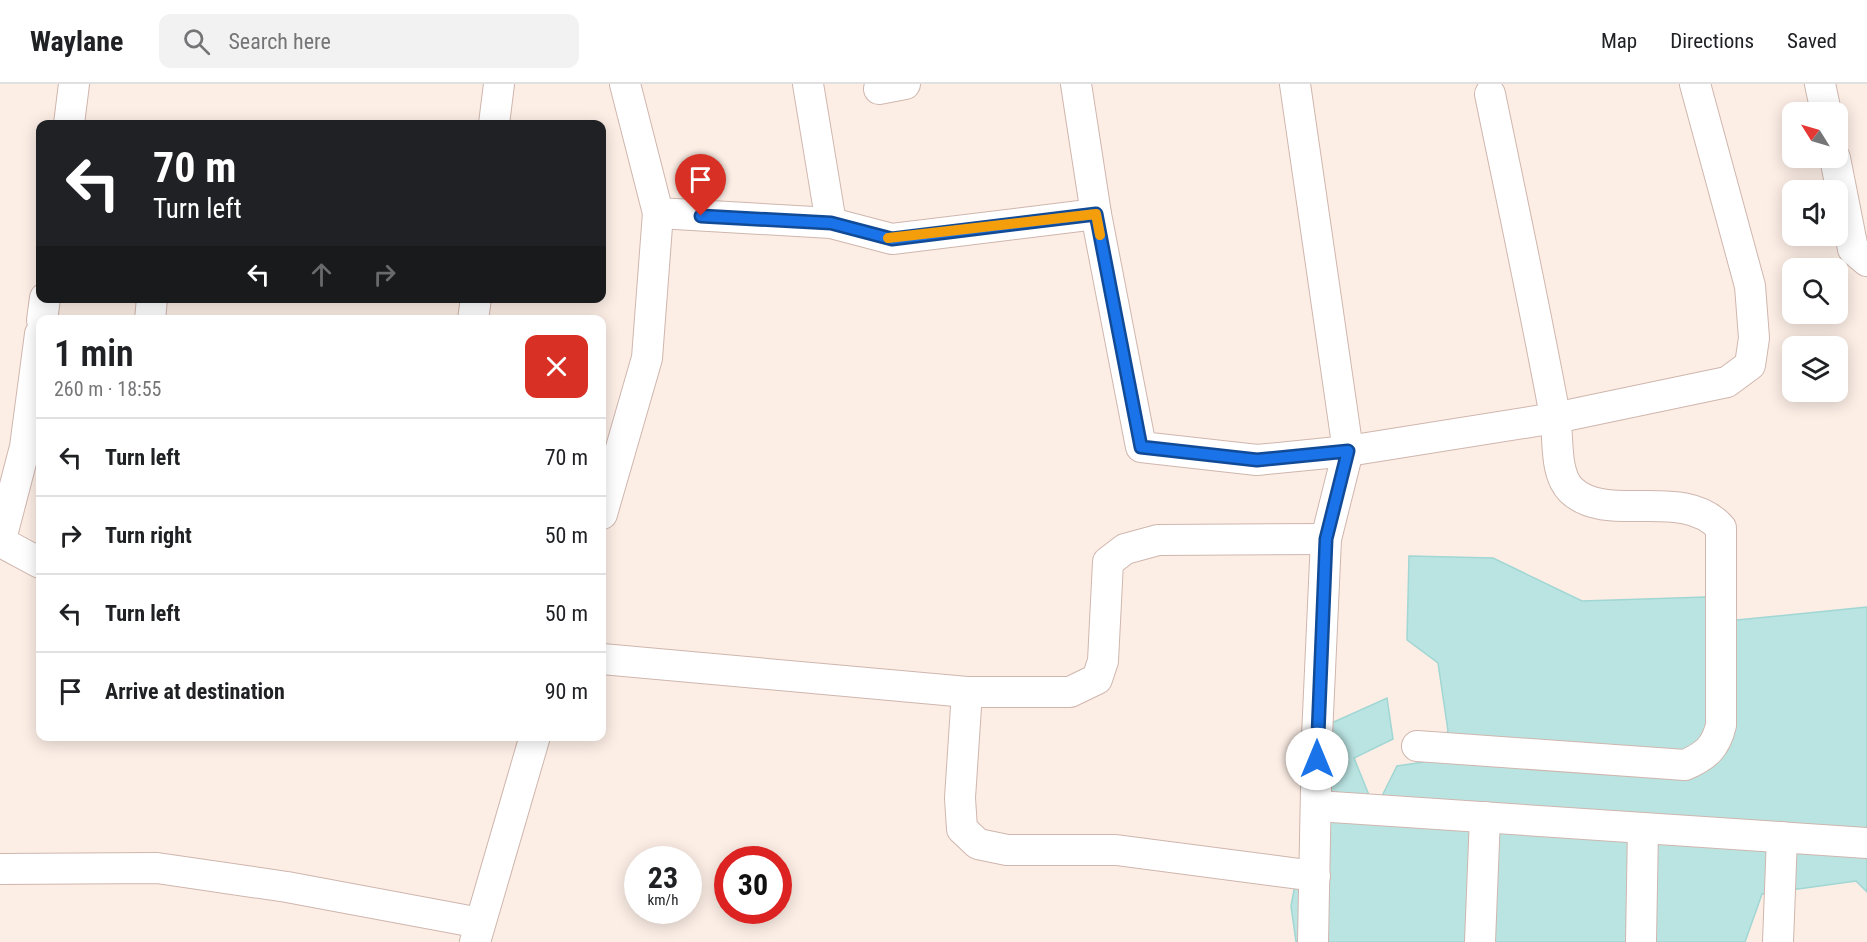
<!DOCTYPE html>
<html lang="en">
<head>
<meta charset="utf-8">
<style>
	:root { --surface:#fff; --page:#f2f2f2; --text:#202124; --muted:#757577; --line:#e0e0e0 }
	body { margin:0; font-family:"Roboto Condensed",sans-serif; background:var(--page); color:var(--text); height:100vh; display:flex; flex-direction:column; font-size:22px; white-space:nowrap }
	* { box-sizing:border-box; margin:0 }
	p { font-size:20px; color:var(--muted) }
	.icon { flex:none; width:33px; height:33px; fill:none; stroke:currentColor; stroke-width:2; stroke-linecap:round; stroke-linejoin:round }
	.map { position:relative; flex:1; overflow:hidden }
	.side { position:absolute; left:36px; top:231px; width:570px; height:426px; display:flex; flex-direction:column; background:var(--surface); border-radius:12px; box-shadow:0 3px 15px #0003 }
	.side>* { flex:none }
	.guide { position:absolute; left:36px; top:36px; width:570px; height:183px; border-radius:12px; box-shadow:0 3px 15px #0003; background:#202124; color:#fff; overflow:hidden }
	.needle { width:39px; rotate:307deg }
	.controls { position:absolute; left:1782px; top:18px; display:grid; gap:12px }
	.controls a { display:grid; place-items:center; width:66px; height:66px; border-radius:12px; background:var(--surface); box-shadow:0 3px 15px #0003; font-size:30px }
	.speed { position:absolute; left:624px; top:762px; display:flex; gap:12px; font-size:30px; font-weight:700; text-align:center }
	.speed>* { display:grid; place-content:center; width:78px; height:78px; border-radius:50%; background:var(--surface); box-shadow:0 3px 15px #0003; line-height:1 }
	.speed small { font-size:15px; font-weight:400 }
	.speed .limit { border:9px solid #d22; background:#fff; color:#111 }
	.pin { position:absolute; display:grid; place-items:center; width:51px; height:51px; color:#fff; margin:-62px -26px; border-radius:50% 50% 50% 0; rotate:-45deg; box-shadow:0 0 6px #0007 }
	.pin .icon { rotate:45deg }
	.me { position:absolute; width:66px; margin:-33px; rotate:0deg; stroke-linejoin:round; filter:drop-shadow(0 0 4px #0008) }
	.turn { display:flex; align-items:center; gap:21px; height:126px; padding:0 18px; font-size:27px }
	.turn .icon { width:78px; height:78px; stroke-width:2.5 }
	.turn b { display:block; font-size:42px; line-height:51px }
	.lanes { display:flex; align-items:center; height:57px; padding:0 18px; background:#0003; justify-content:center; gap:30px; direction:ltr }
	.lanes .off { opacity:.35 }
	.round { display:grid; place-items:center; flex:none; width:63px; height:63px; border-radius:12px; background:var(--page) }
	.summary { display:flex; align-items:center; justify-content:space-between; height:102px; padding:0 18px }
	h1 { font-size:36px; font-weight:600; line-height:45px }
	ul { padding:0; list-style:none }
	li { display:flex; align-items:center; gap:18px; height:78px; padding:0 18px; border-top:2px solid var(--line) }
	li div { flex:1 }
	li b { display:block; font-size:22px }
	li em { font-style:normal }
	header { display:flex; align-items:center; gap:36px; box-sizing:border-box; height:84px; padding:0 30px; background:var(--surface); border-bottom:2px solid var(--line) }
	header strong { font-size:28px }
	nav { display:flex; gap:33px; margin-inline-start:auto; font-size:21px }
	.search { width:420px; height:54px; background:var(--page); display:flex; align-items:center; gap:15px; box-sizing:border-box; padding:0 21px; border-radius:12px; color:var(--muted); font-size:22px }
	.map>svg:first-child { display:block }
	.water { fill:#bae4e2; stroke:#a0d6d3; stroke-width:1.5 }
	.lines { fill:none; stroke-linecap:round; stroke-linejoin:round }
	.minor-casing { stroke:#cfb6ae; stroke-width:32 }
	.minor { stroke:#fff; stroke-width:30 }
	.route-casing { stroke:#114b97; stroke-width:15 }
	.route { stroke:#1a73e8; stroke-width:10 }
	.slow { stroke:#f59e0b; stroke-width:10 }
</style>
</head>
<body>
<header>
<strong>Waylane</strong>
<div class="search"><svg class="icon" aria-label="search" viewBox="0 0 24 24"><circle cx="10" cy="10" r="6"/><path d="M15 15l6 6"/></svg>Search here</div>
<nav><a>Map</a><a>Directions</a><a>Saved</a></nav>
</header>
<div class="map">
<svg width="1867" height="858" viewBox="0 0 1867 858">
	<rect width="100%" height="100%" fill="#fceee5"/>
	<path class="water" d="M1409,472L1493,474L1582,517L1706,513L1737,536L1867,523V808L1856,797L1762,810L1745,858H1296L1291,822L1307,737L1296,655L1387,614L1393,655L1354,674L1375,726L1397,682L1424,678L1448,647L1438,579L1407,556Z"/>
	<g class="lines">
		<defs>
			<g id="minor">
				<path d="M625,0L658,129L831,139L892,155L1096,130"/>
				<path d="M808,0L831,139"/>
				<path d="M1076,0L1096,130L1141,363L1257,376L1348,367L1555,334L1727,298L1750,281L1754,254L1750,202L1695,0"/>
				<path d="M1295,0L1348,367L1326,455L1317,652L1313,858"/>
				<path d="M1820,0L1826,28"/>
				<path d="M879,5L905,0"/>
				<path d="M69,40L74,0"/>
				<path d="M494,40L499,0"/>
				<path d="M1835,74L1853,165L1867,177"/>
				<path d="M42,236L45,214"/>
				<path d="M150,236L152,214"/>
				<path d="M473,236L476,214"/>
				<path d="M602,430L647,274L658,129"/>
				<path d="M1,458L40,479"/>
				<path d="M0,459L25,363L40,250"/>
				<path d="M602,575L967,608H1070L1097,595L1103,577L1108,478L1125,465L1158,456L1326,455"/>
				<path d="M967,608L960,714L962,745L978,760L1007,766H1116L1315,792"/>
				<path d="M1417,662L1685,681C1706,672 1716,663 1721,641V444C1684,401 1607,441 1571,406C1554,389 1559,354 1555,332C1535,224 1512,117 1490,10"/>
				<path d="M1317,722L1867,759"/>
				<path d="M0,785L157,784L287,803L480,839"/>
				<path d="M475,858L535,652"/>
				<path d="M1480,858L1485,733"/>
				<path d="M1641,858L1643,744"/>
				<path d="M1778,858L1782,753"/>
			</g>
		</defs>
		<use href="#minor" class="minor-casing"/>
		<use href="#minor" class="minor"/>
	</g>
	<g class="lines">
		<defs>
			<path id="route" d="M701,132L831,139L892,155L1096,130L1141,363L1257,376L1348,367L1326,455L1317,675"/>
		</defs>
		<use href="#route" class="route-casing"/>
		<use href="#route" class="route"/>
		<path class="slow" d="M888,154L1096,130L1100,151"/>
	</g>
</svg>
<div class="controls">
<a><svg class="needle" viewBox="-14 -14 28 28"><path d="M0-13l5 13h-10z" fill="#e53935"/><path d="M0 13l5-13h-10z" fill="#757577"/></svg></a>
<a><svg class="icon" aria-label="sound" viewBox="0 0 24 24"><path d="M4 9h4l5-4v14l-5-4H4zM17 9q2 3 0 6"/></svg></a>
<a><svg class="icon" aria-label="search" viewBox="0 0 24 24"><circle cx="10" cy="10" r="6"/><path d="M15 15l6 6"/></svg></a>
<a><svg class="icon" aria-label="layers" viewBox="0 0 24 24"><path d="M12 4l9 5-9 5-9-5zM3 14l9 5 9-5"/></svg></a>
</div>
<div class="speed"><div>23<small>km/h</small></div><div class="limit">30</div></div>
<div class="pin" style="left:701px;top:132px;background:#d93025"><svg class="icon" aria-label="arrive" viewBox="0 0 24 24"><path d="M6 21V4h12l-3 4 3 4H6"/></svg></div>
<svg class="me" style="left:1317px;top:675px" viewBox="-20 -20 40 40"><circle r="19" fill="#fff"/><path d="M0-13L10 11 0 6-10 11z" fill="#1a73e8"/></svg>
<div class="guide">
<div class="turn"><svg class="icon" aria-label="left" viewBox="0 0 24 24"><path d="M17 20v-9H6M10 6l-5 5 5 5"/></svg><div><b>70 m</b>Turn left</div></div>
<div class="lanes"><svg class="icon" aria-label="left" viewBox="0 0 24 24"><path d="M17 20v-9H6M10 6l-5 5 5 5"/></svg><svg class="icon off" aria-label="ahead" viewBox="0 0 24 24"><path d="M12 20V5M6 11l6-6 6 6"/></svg><svg class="icon off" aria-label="right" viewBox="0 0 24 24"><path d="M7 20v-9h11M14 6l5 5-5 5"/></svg></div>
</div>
<section class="side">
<div class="summary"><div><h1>1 min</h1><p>260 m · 18:55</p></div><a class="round" style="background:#d93025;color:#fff"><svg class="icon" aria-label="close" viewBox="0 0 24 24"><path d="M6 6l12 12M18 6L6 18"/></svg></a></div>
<ul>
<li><svg class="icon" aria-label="left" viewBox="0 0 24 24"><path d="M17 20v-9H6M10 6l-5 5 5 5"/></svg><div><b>Turn left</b></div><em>70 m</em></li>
<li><svg class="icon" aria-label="right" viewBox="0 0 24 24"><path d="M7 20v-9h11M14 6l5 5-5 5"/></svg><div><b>Turn right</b></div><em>50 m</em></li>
<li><svg class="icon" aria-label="left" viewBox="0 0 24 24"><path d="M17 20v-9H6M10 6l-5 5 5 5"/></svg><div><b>Turn left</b></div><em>50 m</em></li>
<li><svg class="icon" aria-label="arrive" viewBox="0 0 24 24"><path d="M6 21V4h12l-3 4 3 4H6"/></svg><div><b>Arrive at destination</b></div><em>90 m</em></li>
</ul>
</section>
</div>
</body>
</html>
